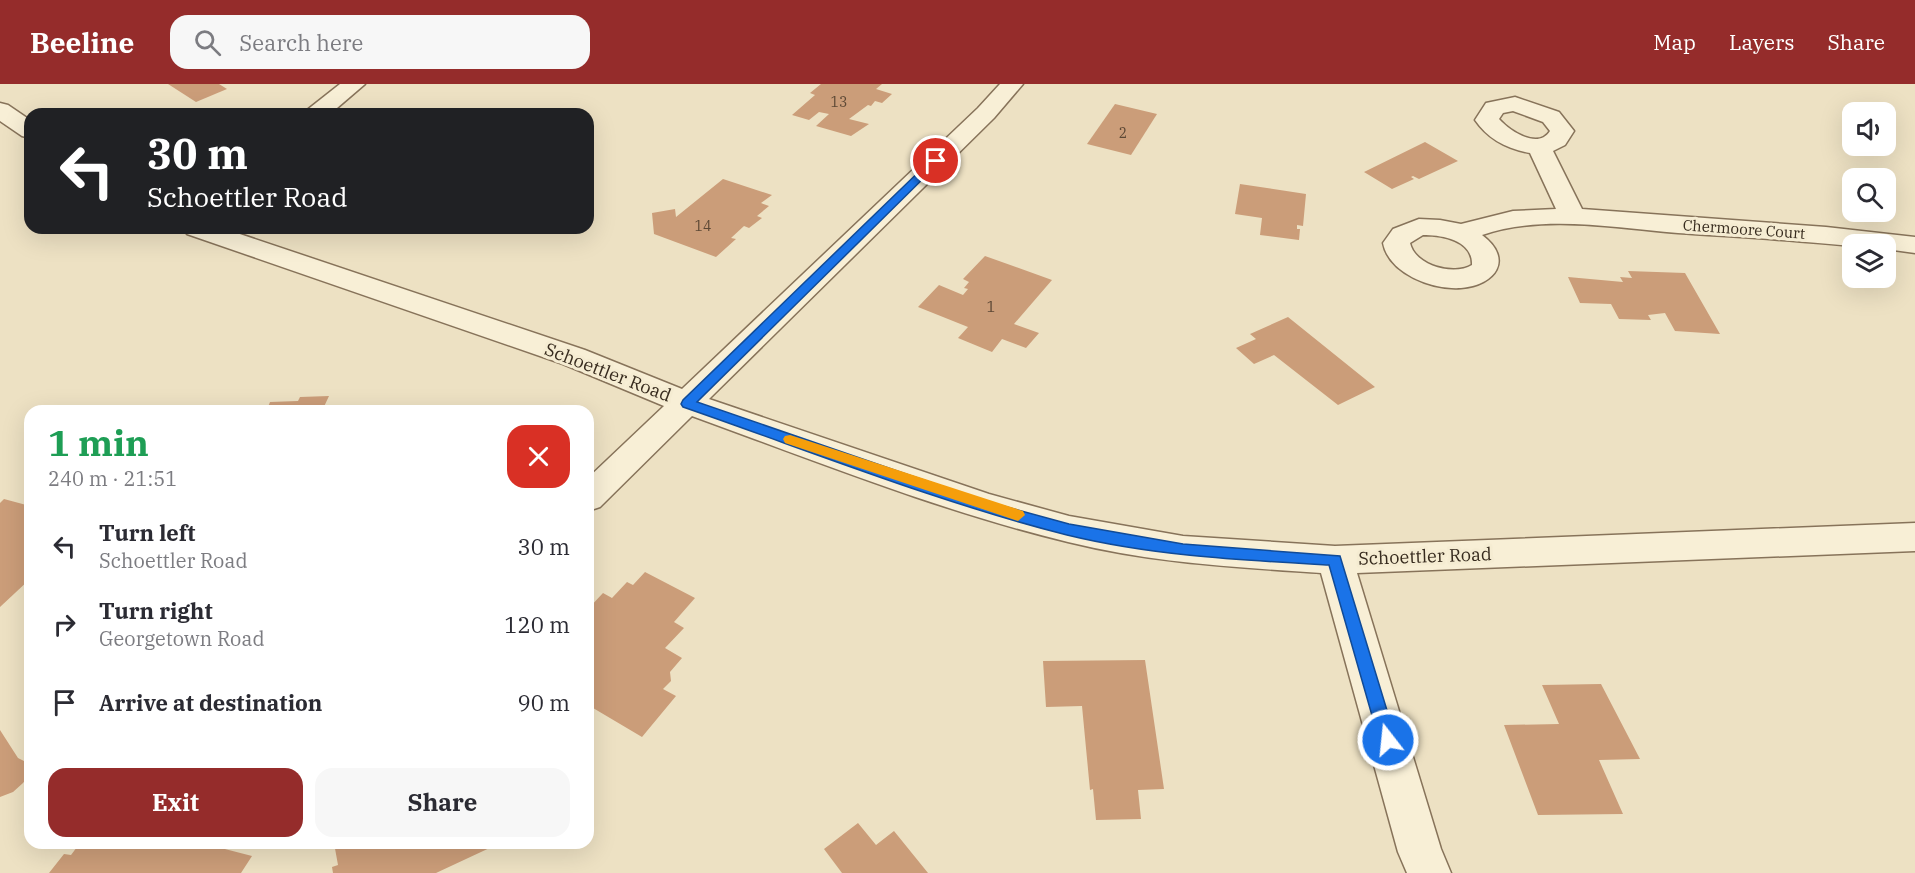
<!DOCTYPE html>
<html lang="en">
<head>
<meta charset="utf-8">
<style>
	:root { --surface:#fff; --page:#f7f7f7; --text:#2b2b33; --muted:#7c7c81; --accent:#952c2b }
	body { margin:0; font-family:"IBM Plex Serif",serif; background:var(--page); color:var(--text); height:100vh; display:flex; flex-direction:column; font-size:22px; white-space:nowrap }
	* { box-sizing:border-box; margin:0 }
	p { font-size:20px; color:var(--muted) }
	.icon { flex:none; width:33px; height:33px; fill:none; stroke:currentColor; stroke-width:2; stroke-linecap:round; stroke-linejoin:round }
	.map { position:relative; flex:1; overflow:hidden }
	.sheet { position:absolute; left:24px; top:321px; width:570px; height:444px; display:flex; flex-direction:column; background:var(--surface); border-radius:18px; box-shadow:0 6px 24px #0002 }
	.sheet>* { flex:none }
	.top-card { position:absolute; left:24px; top:24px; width:570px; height:126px; border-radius:18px; box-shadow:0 6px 24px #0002; background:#202124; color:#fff; overflow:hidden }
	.tools { position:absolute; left:1842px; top:18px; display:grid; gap:12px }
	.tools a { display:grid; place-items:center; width:54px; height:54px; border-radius:12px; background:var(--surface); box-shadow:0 6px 24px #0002; font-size:30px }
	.pin { position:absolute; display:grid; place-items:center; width:51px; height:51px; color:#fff; margin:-26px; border:3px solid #fff; border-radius:50%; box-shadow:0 2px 6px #0007 }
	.me { position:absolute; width:66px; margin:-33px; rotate:344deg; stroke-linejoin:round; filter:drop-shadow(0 0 4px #0008) }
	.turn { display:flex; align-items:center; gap:21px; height:126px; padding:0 24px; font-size:27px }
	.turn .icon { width:78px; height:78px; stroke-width:2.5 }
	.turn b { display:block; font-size:42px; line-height:51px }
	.round { display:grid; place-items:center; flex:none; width:63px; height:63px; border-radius:18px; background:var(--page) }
	.summary { display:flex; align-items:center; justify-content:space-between; height:102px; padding:0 24px }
	h1 { font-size:36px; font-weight:700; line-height:45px; color:#1e9e55 }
	.cta { display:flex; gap:12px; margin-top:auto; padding:12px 24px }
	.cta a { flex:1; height:69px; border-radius:18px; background:var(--accent); color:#fff; font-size:24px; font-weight:700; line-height:69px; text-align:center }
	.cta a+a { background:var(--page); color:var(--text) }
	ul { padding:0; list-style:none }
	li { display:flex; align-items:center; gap:18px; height:78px; padding:0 24px }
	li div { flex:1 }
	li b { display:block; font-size:22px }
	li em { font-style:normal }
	header { display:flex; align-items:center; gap:36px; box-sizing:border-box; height:84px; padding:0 30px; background:var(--accent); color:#fff }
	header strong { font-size:28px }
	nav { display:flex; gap:33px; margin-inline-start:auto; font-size:21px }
	.search { width:420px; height:54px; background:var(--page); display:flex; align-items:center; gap:15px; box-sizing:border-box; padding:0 21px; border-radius:18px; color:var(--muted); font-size:22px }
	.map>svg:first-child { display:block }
	.building { fill:#cb9d79 }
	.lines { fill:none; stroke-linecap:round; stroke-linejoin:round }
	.minor-casing { stroke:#87735a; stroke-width:3 }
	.minor { fill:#f8efd6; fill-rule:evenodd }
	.route { fill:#1a73e8; stroke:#114b97; stroke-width:1.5 }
	.slow { fill:#f59e0b }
	.labels { text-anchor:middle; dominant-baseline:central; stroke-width:6; stroke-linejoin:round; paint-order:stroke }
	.far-number-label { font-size:14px; fill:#5c4835 }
	.far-street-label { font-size:15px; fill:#372b1e; stroke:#f5ecd2 }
	.number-label { font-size:15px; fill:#5c4835 }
	.street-label { font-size:18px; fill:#372b1e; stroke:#f5ecd2 }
</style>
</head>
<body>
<header>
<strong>Beeline</strong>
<div class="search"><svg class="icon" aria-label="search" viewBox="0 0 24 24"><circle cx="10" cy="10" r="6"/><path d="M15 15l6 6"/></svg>Search here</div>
<nav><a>Map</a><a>Layers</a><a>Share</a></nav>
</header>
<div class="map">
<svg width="1915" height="789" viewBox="0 0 1915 789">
	<rect width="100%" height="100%" fill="#ede1c3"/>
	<g class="building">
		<path d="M168,0H219L227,5L196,18Z"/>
		<path d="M821,0H882L876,5L892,10L882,19L875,17L871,22L868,21L849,35L869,40L851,52L816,42L829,30L819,28L809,36L792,31L815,11L810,9Z"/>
		<path d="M1115,20L1157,30L1131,71L1087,60Z"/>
		<path d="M1425,58L1458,77L1419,95L1413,92L1411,93L1414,95L1392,105L1364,88Z"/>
		<path d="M723,95L772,111L761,119L769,122L757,132L762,134L749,144L744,142L731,154L736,155L716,173L654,150L652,129L675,125L676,133Z"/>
		<path d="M1240,100L1306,110L1303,142L1297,141V145H1300L1299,156L1260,151L1262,134L1235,130Z"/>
		<path d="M985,172L1052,196L1014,240L1039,249L1026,264L1002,255L992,268L958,254L968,243L918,223L939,201L963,211L968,205L964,204L969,198L963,195Z"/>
		<path d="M1628,187L1685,189L1720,250L1675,247L1665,229L1648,231L1651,236L1619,235L1611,220L1580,219L1568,193L1623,198L1620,193L1632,194Z"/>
		<path d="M1288,233L1375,303L1338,321L1274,271L1254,280L1236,264L1256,255L1250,250Z"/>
		<path d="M329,312L322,327H235V325L268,323L270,318L298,317L300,313Z"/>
		<path d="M4,415L30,422V495L0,523V419Z"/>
		<path d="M645,488L695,514L674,538L684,544L665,564L682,574L670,588L671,597L663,605L676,612L642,653L588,621V525L603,509L612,514L627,498L633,501Z"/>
		<path d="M1145,576L1164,705L1138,706L1141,735L1096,736L1093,705L1090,706L1082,622L1046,623L1043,577Z"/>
		<path d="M1601,600L1640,675L1599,676L1623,730L1538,731L1504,641L1559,640L1542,601Z"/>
		<path d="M0,646L18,674L30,680V690L23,699L13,708L0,713Z"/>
		<path d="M858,739L876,761L894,747L928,789H842L824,765Z"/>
		<path d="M80,759H214L223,761L221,764L252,772L241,789H49L64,770L71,771Z"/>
		<path d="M334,759H495L496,761L436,789H333L332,783L338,781Z"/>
	</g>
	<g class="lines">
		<defs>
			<g id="minor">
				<path d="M340,0H365L330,30H302Z"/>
				<path d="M1000,0H1023L994,34L709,315L989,410L1069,432L1183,452L1335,462L1915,439V467L1357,489L1441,765L1451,789H1407L1398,768L1321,489C1235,483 1152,479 1068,458C940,427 816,377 692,332L600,423L588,427V394L664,322L563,280L187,150L183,144H222L585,266L682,305L978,24Z"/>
				<path d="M1515,13L1559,28L1574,47L1565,61L1553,67L1582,125L1826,143L1915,153V169L1886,165V160L1852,162C1794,156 1736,153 1678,149C1616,144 1542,130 1482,151C1514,175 1496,201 1461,204C1433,206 1389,190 1383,159L1393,145L1419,135L1440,136L1461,140L1513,127L1556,125L1530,69C1507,65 1488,55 1475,36L1486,19ZM1513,27L1543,38L1550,47C1538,66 1510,47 1499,35L1503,29ZM1423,151C1442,151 1473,156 1472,181C1454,192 1415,182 1410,159Z"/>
				<path d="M0,19L8,21L30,36V54L22,52L0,37Z"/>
			</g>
		</defs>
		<use href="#minor" class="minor-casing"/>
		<use href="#minor" class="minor"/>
	</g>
	<path class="route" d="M932,75L941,77L697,318L906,390L989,418L1069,440L1183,460L1340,472L1396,656L1393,661L1388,663L1382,661L1379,656L1329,481C1241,476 1153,472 1067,451C937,418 810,367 683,323L681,320L683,316Z"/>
	<path class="slow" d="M790,351L1023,427L1025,431L1018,437L785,359L783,355L785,352Z"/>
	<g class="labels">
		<g class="far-number-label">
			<text x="839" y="18">13</text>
			<text x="1123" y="49">2</text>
			<text x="703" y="142">14</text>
		</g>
		<g class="far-street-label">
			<text transform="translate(1744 145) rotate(4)">Chermoore Court</text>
		</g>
		<g class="number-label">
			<text x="991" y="222">1</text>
		</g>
		<g class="street-label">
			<text transform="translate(608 288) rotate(21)">Schoettler Road</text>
			<text transform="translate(1425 472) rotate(-2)">Schoettler Road</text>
		</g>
	</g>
</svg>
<div class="tools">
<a><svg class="icon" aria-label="sound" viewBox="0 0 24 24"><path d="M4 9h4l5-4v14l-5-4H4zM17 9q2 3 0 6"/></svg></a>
<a><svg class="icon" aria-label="search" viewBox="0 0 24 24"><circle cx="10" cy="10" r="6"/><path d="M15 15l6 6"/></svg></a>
<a><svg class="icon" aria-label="layers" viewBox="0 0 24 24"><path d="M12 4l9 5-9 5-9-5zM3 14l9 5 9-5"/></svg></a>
</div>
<div class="pin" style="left:936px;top:77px;background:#d93025"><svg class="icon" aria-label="arrive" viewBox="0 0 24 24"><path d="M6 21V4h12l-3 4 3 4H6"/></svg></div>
<svg class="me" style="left:1388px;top:656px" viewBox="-20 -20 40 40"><circle r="17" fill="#1a73e8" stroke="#fff" stroke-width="3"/><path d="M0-11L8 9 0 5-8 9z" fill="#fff"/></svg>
<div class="top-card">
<div class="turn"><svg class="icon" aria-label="left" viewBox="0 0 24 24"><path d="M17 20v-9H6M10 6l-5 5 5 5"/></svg><div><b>30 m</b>Schoettler Road</div></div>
</div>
<section class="sheet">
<div class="summary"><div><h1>1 min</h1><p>240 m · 21:51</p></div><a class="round" style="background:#d93025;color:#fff"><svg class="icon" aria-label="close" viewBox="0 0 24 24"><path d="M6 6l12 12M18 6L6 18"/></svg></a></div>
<ul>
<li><svg class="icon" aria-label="left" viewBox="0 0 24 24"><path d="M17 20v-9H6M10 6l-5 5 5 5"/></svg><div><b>Turn left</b><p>Schoettler Road</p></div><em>30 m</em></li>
<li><svg class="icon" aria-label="right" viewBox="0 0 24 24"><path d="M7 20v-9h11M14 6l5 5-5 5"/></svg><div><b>Turn right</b><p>Georgetown Road</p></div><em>120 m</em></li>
<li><svg class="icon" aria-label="arrive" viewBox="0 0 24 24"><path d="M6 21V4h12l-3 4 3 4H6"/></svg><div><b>Arrive at destination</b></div><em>90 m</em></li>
</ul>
<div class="cta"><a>Exit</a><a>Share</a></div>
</section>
</div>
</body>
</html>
